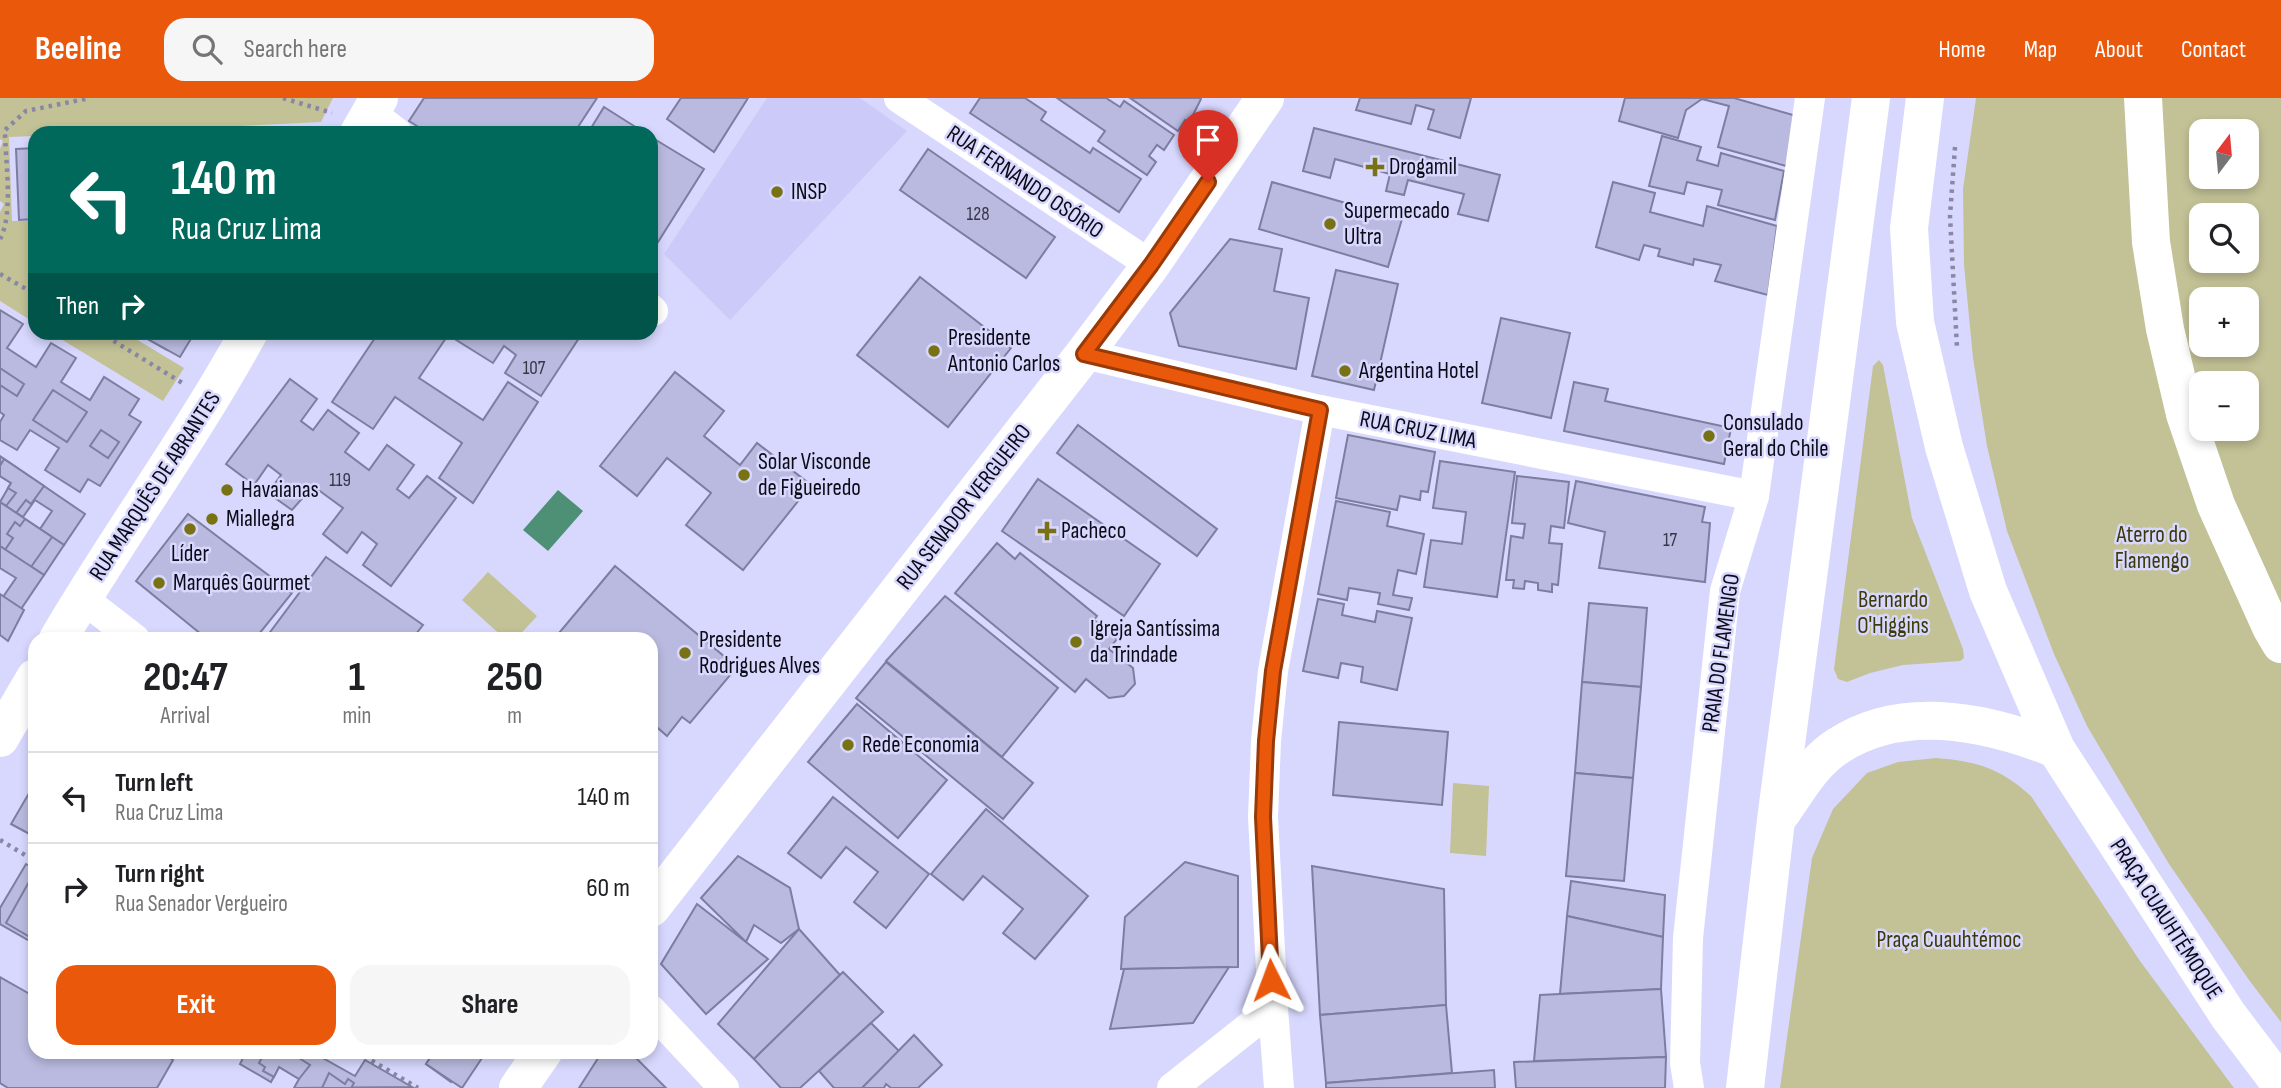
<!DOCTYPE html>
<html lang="en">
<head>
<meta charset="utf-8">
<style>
	:root { --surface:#fff; --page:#f6f6f6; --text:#202124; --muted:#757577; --line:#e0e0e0; --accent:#ea580c }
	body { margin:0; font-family:"Sofia Sans Condensed",sans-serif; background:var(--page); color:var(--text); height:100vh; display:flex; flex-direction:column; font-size:26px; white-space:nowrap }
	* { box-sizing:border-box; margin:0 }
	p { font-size:23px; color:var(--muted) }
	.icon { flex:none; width:38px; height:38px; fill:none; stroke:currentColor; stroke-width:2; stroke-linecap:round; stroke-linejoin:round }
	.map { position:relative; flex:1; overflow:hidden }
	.side { position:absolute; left:28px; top:534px; width:630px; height:427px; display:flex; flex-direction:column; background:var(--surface); border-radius:21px; box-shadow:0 4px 10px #0003 }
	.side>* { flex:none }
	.banner { position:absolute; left:28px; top:28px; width:630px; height:214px; border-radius:21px; box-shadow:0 4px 10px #0003; background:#00695c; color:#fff; overflow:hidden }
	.needle { width:46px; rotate:16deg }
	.controls { position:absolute; left:2189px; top:21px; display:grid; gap:14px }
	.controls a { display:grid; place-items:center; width:70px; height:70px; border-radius:14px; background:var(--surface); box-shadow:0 4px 10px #0003; font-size:35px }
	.pin { position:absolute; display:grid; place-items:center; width:60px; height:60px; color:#fff; margin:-72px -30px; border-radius:50% 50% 50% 0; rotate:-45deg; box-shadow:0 0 7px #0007 }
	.pin .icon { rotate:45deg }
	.me { position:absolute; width:77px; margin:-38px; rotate:357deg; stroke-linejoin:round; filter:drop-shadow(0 0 5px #0008) }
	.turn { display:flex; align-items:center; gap:24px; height:147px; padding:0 28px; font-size:32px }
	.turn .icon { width:91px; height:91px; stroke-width:2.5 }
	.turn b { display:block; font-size:49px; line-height:60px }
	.then { display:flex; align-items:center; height:66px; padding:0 28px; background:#0003; gap:14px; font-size:26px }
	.eta { display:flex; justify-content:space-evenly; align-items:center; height:119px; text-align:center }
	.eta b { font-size:42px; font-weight:700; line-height:49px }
	.action { display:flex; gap:14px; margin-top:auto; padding:14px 28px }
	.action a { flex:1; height:80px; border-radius:21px; background:var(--accent); color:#fff; font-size:28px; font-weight:700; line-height:80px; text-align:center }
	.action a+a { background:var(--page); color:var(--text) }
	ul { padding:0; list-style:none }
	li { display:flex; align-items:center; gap:21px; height:91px; padding:0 28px; border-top:2px solid var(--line) }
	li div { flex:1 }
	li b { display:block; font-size:26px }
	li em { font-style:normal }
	header { display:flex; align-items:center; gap:42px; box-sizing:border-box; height:98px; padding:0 35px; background:var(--accent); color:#fff }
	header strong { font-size:33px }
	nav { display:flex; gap:38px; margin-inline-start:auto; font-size:24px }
	.search { width:490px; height:63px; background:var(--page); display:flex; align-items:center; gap:18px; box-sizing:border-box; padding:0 24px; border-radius:21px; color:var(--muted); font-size:26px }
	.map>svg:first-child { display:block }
	.built { fill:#cbcaf8 }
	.green { fill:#c3c196; fill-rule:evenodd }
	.water { fill:#4d9075 }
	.building { fill:#babae0; stroke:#7d7da0; stroke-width:2 }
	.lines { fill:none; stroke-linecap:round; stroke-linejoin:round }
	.path { stroke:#8887a4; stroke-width:4.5; stroke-dasharray:3.5 5; stroke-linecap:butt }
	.street { stroke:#fff; stroke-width:30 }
	.secondary { stroke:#fff; stroke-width:38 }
	.primary { stroke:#fff; stroke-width:38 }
	.highway { stroke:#fff; stroke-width:38 }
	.route-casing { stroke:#983908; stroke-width:18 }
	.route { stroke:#ea580c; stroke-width:12 }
	.poi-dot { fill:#787214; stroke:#d8d8ff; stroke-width:2.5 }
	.labels { text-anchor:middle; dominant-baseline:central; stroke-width:5; stroke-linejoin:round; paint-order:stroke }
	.number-label { font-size:19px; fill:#373648 }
	.poi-label { font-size:23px; fill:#0b0a16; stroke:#d8d8ff; text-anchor:start }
	.street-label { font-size:23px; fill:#0b0a16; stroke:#d8d8ff }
	.park-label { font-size:23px; fill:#3c3906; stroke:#d8d8ff }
</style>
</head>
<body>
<header>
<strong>Beeline</strong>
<div class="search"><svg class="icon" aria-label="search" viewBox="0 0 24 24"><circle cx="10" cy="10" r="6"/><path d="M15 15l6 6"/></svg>Search here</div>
<nav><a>Home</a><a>Map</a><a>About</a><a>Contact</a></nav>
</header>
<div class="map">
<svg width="2281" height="990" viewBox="0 0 2281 990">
	<rect width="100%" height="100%" fill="#d8d8ff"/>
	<path class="built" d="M767,0H860L907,33L730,222L664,156Z"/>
	<g class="green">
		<path d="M0,0H333L321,24L94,35H35V38L9,39L12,123H35V225L0,203V114L4,106L0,103V51L3,43L0,41Z"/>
		<path d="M1976,0H2281V924L2249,882L2169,766L2087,628L2054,556L2007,433L1987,348L1973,260L1964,167L1963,91ZM2202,33H2247V79H2202ZM2202,117H2247V163H2202ZM2202,201H2247V247H2202ZM2202,285H2247V331H2202Z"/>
		<path d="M51,235H126L184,270L163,303Z"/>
		<path d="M1879,262L1883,267L1912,420L1963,551L1964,560L1960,563L1903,567L1870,575L1847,584L1838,581L1834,571L1873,268Z"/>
		<path d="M488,474L537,518L516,541H505L462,502Z"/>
		<path d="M1936,660C1976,663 2000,670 2031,698L2140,863L2234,990H1780L1812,760L1833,711L1867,675L1898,664Z"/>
		<path d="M1453,685L1489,688L1486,758L1450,755Z"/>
	</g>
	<path class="water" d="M558,392L583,413L548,453L523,432Z"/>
	<g class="building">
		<path d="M424,0H597L574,35H428L409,23Z"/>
		<path d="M681,0H748L714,54L667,21Z"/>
		<path d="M980,0H1025L1046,14L1041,22L1090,55L1093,50L1141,81L1119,114L970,15Z"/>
		<path d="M1057,0H1106L1120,9L1124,3L1174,37L1164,52L1157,47L1149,58L1156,64L1147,77L1098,43L1105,33Z"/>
		<path d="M1130,0H1200L1201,1L1189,25L1185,22L1178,33Z"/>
		<path d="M1360,0H1471L1460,40L1428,31L1434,12L1416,7L1411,26L1356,12Z"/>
		<path d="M1625,0H1734L1800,19L1786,68L1718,49L1729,8L1702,1L1686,12L1678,40L1619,23Z"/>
		<path d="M604,9L645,35H588Z"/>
		<path d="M1314,30L1500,77L1488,123L1458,116L1464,96L1408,82L1404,97L1386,93L1390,76L1335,61L1330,80L1303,73Z"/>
		<path d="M1662,38L1701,49L1697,62L1718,68L1721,55L1784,73L1775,122L1718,107L1722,92L1687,84L1684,96L1649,88Z"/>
		<path d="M651,39L704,71L658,144L651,139Z"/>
		<path d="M35,50V121L19,122L16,51Z"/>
		<path d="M928,51L1055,139L1026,180L900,92Z"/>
		<path d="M1272,84L1402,121L1388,169L1259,131Z"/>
		<path d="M1613,84L1655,95L1650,114L1703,128L1707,108L1777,128L1768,197L1715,183L1721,167L1694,161L1693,167L1658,158L1660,151L1644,147L1639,162L1596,149Z"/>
		<path d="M1230,141L1282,151L1274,193L1309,200L1296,271L1179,248L1170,215Z"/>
		<path d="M1336,172L1398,186L1374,292L1312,278Z"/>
		<path d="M920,179L1011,250L948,329L857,257Z"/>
		<path d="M0,212L23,226L7,250L36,269L51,245L76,260L61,284L90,302L104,279L139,301L129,317L141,324L100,388L88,381L80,394L45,372L59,350L30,332L17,352L0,342V324L4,317L0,314Z"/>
		<path d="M1501,220L1570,235L1551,320L1482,305Z"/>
		<path d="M149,234H177L167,252L146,240Z"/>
		<path d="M149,234H195L180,259L146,240Z"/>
		<path d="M379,234H438L446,240L419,280L483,322L508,284L538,304L473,405L439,380L462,345L395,299L373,331L332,304Z"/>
		<path d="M457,234H583L541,298L505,275L516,257L504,248L493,265L453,240Z"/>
		<path d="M0,270L24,286L17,298L0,287Z"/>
		<path d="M675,274L724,313L704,338L740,367L757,345L811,387L743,472L686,427L711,395L667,360L637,398L600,368Z"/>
		<path d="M290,281L317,301L301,323L313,332L328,312L359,335L345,354L369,372L387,347L414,367L397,391L409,400L427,378L456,400L391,488L363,467L377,446L362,434L347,455L323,436L343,410L313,388L292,412L268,395L281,377L268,367L254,387L226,366Z"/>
		<path d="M1574,284L1608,291L1605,303L1731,330L1724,366L1564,333Z"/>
		<path d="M53,292L87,314L67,344L33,322Z"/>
		<path d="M1078,327L1217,431L1197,458L1057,355Z"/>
		<path d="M101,332L119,344L108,360L90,348Z"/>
		<path d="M1348,337L1435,354L1428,394L1421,393L1420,402L1400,398L1397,412L1336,400Z"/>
		<path d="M0,358L85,416L64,447L40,431L52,413L35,402L23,419L0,404L11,385L0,378Z"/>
		<path d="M4,361L44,388L31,406L26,402L16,415L6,408L16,395L8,390L11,385L0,378V368Z"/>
		<path d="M1440,363L1515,374L1497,499L1424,489L1431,442L1462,446L1466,414L1433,410Z"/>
		<path d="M1517,378L1569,384L1564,430L1551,428L1549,445L1562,446L1558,487L1552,486V494L1538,492V485L1525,483L1524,491L1513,490L1514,482H1506L1511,438L1523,440L1525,426L1512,425Z"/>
		<path d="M1038,381L1160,466L1124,518L1002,433Z"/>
		<path d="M1576,383L1705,409L1702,424L1710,425L1705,484L1599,470L1605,434L1568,425Z"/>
		<path d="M1336,403L1390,414L1387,428L1424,436L1416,476L1398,472L1393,497L1412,500L1409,512L1378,506L1380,495L1349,490L1347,502L1318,496Z"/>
		<path d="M0,404L64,447L44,477L0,448Z"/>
		<path d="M188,416L292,495L255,541H207L136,483Z"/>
		<path d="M25,421L52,439L31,469L5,452L13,440L7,436L15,424L20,428Z"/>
		<path d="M997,445L1015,461L1020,455L1097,518L1094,522L1117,541L1109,551L1133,570L1135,586L1124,598L1109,600L1086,581L1075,594L955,495Z"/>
		<path d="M0,448L44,477L21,511L3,499L16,480L0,470Z"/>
		<path d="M326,459L423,527L412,541H265Z"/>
		<path d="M615,468L737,569L690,625L682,619L667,638L651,624V541H554Z"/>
		<path d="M0,496L24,512L8,543L0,537Z"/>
		<path d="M945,498L1058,590L1002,659L886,563Z"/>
		<path d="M1318,501L1344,506L1342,517L1375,524L1377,513L1412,520L1397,592L1361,584L1363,569L1341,565L1338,580L1303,573Z"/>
		<path d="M1589,505L1647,510L1641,589L1582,584Z"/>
		<path d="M886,564L1033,685L1003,721L856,600Z"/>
		<path d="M1582,584L1641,589L1633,680L1575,675Z"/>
		<path d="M857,606L947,682L898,740L808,664Z"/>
		<path d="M1339,624L1448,634L1442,707L1333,697Z"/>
		<path d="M1575,675L1633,680L1624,783L1566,778Z"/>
		<path d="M35,685V739L11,726Z"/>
		<path d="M833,699L929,776L886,830L854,804L878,774L846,749L821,780L788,755Z"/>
		<path d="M986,711L1088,798L1035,861L1003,835L1023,811L983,778L963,802L931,776Z"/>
		<path d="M738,758L790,790L799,831L781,845L754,827L746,844L701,800Z"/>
		<path d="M1185,764L1238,778V869L1121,871L1125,819Z"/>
		<path d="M26,766L35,771V846L0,826V810Z"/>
		<path d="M1312,768L1444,791L1446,907L1320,917Z"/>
		<path d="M35,773V842L6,825Z"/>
		<path d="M1571,783L1665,797L1663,839L1567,818Z"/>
		<path d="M697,806L768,861L706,916L661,866Z"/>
		<path d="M1567,818L1663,839L1661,891L1560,896Z"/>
		<path d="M799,831L840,877L754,961L718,926Z"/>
		<path d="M1229,869L1193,925L1110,931L1124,871Z"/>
		<path d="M843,874L883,914L800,990H781L754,961Z"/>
		<path d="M0,879L35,899V954H160L173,962L157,990H8L0,985Z"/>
		<path d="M1661,891L1666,959L1534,963L1540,897Z"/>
		<path d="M1446,907L1452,975L1326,985L1320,917Z"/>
		<path d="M871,925L899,953L862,990H834L819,973Z"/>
		<path d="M914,937L942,967L918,990H891L886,986L884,990H862Z"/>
		<path d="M241,954H312L355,978L365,962L412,989L294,990L299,981L279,969L271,984L240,966L245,956Z"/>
		<path d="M255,954H302L299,960L310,967L299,981L279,969L274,979L263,973L265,969L259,965L263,958Z"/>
		<path d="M434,954H463L461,957L466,960L451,984L426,966Z"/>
		<path d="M434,954H486L462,990L426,966Z"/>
		<path d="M602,954H630L666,990H579Z"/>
		<path d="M1666,959L1665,990H1516L1514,964Z"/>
		<path d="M1494,972L1495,990H1326V985Z"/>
		<path d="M329,975L345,986L348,981L354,985L351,990H322Z"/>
	</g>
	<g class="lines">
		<g class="path">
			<path d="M283,0L332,15"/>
			<path d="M1955,49L1950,118L1957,250"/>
			<path d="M0,141C14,115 5,62 5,32L26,13L90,0"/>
			<path d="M0,176L35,196"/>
			<path d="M99,234L184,286"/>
			<path d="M0,742L35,763"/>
			<path d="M357,954L418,990"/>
		</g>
		<g class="street">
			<path d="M899,0L1151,167"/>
			<path d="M371,15L397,35"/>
			<path d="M651,211L653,213"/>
			<path d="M1084,256L1320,312L1754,398"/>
			<path d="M82,500L135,541"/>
			<path d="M651,912L724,990"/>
			<path d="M1172,990L1273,910"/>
			<path d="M1279,990L1273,910L1263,719L1266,643L1273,573L1320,312"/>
			<path d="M1689,990L1685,965L1688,840L1725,493L1754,398L1810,0"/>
		</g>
		<g class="secondary">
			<path d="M359,35L379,0"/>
			<path d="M58,541C119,437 191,340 249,234"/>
			<path d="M0,640L35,580"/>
			<path d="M651,810L1084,256L1151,167L1265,0"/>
			<path d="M518,990L543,954"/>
		</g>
		<g class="primary">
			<path d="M1925,0L1909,130L1915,224L1944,349L1988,493L2056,651L2228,917L2281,987"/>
			<path d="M1779,718C1796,695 1812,664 1838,648C1904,605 1988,624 2056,651"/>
			<path d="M1745,990L1776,722L1871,0"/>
		</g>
		<path class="highway" d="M2143,0L2151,144L2165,231L2185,316L2216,407L2271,529L2281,546"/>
	</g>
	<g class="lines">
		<defs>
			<path id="route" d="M1208,84L1151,167L1084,256L1320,312L1273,573L1266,643L1263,719L1271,882"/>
		</defs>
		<use href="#route" class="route-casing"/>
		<use href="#route" class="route"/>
	</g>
	<g class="poi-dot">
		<path d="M1371.5 58.5h7v7h7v7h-7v7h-7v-7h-7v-7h7z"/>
		<circle cx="777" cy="94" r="7"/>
		<circle cx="1330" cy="126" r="7"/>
		<circle cx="934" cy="253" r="7"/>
		<circle cx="1345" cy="273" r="7"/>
		<circle cx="1709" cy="338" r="7"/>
		<circle cx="744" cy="377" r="7"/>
		<circle cx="227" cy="392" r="7"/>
		<circle cx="212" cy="421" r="7"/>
		<circle cx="190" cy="431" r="7"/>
		<path d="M1043.5 422.5h7v7h7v7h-7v7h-7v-7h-7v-7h7z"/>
		<circle cx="159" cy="485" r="7"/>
		<circle cx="1076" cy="544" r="7"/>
		<circle cx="685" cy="555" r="7"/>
		<circle cx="848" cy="647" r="7"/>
	</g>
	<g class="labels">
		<g class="number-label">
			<text x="978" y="116">128</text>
			<text x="534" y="270">107</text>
			<text x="340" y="382">119</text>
			<text x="1670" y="442">17</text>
		</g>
		<g class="poi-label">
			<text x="1389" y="69">Drogamil</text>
			<text x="791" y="94">INSP</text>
			<text x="1344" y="113">Supermecado<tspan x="1344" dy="26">Ultra</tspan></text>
			<text x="948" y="240">Presidente<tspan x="948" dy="26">Antonio Carlos</tspan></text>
			<text x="1359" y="273">Argentina Hotel</text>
			<text x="1723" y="325">Consulado<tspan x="1723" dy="26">Geral do Chile</tspan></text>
			<text x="758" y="364">Solar Visconde<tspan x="758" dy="26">de Figueiredo</tspan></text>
			<text x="241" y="392">Havaianas</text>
			<text x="226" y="421">Miallegra</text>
			<text x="1061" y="433">Pacheco</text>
			<text x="190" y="456" text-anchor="middle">Líder</text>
			<text x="173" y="485">Marquês Gourmet</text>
			<text x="1090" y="531">Igreja Santíssima<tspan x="1090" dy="26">da Trindade</tspan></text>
			<text x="699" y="542">Presidente<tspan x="699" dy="26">Rodrigues Alves</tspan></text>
			<text x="862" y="647">Rede Economia</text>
		</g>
		<g class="street-label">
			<text transform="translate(1025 84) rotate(34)">RUA FERNANDO OSÓRIO</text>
			<text transform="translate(1418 332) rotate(11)">RUA CRUZ LIMA</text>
			<text transform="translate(155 388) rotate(-57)">RUA MARQUÊS DE ABRANTES</text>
			<text transform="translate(964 409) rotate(-52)">RUA SENADOR VERGUEIRO</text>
			<text transform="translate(1721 555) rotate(-82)">PRAIA DO FLAMENGO</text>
			<text transform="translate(2166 821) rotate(57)">PRAÇA CUAUHTÉMOQUE</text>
		</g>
		<g class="park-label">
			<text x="2152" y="437">Aterro do<tspan x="2152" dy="26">Flamengo</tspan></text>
			<text x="1893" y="502">Bernardo<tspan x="1893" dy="26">O'Higgins</tspan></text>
			<text x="1949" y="842">Praça Cuauhtémoc</text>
		</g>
	</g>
</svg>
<div class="controls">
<a><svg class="needle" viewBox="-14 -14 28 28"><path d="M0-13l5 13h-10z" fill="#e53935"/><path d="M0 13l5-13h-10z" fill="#757577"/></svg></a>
<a><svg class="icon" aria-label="search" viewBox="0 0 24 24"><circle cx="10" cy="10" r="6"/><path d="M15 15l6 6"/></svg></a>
<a>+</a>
<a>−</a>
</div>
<div class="pin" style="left:1208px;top:84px;background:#d93025"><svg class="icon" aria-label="arrive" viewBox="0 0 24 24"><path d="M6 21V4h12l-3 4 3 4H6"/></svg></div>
<svg class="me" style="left:1271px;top:882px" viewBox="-20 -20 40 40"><path d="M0-17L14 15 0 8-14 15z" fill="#ea580c" stroke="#fff" stroke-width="4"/></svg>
<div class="banner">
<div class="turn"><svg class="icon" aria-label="left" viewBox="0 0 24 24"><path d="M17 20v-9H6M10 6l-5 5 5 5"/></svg><div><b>140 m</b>Rua Cruz Lima</div></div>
<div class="then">Then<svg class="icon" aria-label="right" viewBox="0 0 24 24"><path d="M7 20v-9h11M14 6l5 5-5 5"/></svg></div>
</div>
<section class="side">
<div class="eta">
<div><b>20:47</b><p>Arrival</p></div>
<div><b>1</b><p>min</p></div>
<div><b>250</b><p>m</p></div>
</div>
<ul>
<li><svg class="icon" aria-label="left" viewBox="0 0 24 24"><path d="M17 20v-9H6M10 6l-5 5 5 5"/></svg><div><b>Turn left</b><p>Rua Cruz Lima</p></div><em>140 m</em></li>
<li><svg class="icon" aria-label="right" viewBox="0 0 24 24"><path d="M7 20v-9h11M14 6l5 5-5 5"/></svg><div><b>Turn right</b><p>Rua Senador Vergueiro</p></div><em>60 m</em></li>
</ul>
<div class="action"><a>Exit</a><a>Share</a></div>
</section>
</div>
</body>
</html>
